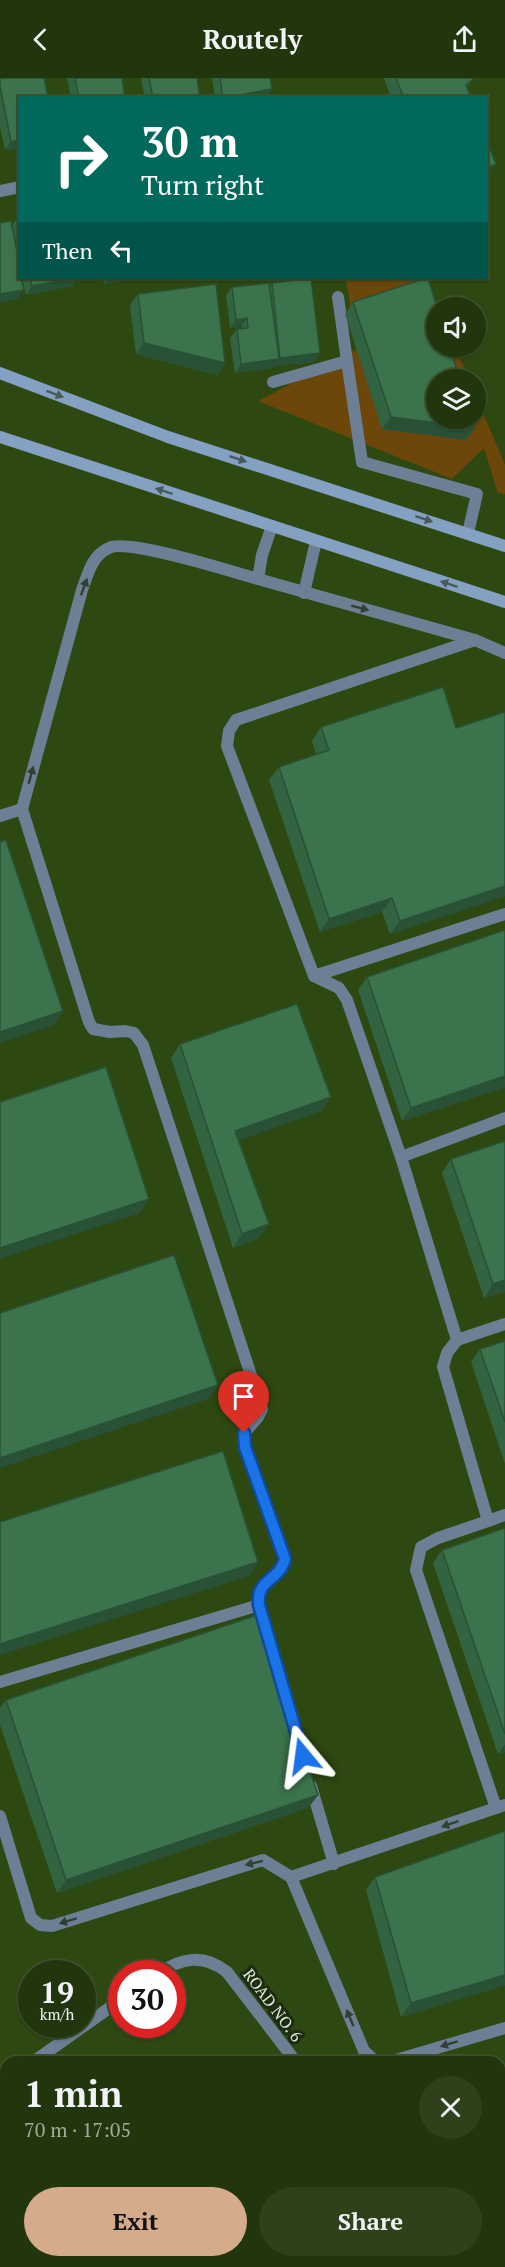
<!DOCTYPE html>
<html lang="en">
<head>
<meta charset="utf-8">
<style>
	:root { --surface:#22360d; --page:#2e411b; --text:#f1f3f6; --muted:#a2ab9d; --line:#3f502e; --accent:#d6ab8b }
	body { margin:0; font-family:"PT Serif",serif; background:var(--page); color:var(--text); height:100vh; display:flex; flex-direction:column; font-size:22px; white-space:nowrap }
	* { box-sizing:border-box; margin:0 }
	p { font-size:20px; color:var(--muted) }
	.icon { flex:none; width:33px; height:33px; fill:none; stroke:currentColor; stroke-width:2; stroke-linecap:round; stroke-linejoin:round }
	.map { position:relative; flex:1; overflow:hidden }
	.drawer { position:absolute; left:0px; top:1978px; width:506px; height:212px; display:flex; flex-direction:column; background:var(--surface); border-radius:18px 18px 0 0; box-shadow:0 2px 4px #0004,0 0 0 2px var(--line) }
	.drawer>* { flex:none }
	.top-card { position:absolute; left:18px; top:18px; width:470px; height:183px; border-radius:0px; box-shadow:0 2px 4px #0004,0 0 0 2px var(--line); background:#00695c; color:#fff; overflow:hidden }
	.fabs { position:absolute; left:426px; top:219px; display:grid; gap:12px }
	.fabs a { display:grid; place-items:center; width:60px; height:60px; border-radius:50%; background:var(--surface); box-shadow:0 2px 4px #0004,0 0 0 2px var(--line); font-size:30px }
	.speed { position:absolute; left:18px; top:1882px; display:flex; gap:12px; font-size:30px; font-weight:700; text-align:center }
	.speed>* { display:grid; place-content:center; width:78px; height:78px; border-radius:50%; background:var(--surface); box-shadow:0 2px 4px #0004,0 0 0 2px var(--line); line-height:1 }
	.speed small { font-size:15px; font-weight:400 }
	.speed .limit { border:9px solid #d22; background:#fff; color:#111 }
	.pin { position:absolute; display:grid; place-items:center; width:51px; height:51px; color:#fff; margin:-62px -26px; border-radius:50% 50% 50% 0; rotate:-45deg; box-shadow:0 0 6px #0007 }
	.pin .icon { rotate:45deg }
	.me { position:absolute; width:66px; margin:-33px; rotate:344deg; stroke-linejoin:round; filter:drop-shadow(0 0 4px #0008) }
	.turn { display:flex; align-items:center; gap:21px; height:126px; padding:0 24px; font-size:27px }
	.turn .icon { width:78px; height:78px; stroke-width:2.5 }
	.turn b { display:block; font-size:42px; line-height:51px }
	.then { display:flex; align-items:center; height:57px; padding:0 24px; background:#0003; gap:12px; font-size:22px }
	.round { display:grid; place-items:center; flex:none; width:63px; height:63px; border-radius:32px; background:var(--page) }
	.summary { display:flex; align-items:center; justify-content:space-between; height:102px; padding:0 24px }
	h1 { font-size:36px; font-weight:700; line-height:45px }
	.primary-button { display:flex; gap:12px; margin-top:auto; padding:12px 24px }
	.primary-button a { flex:1; height:69px; border-radius:36px; background:var(--accent); color:#111; font-size:24px; font-weight:700; line-height:69px; text-align:center }
	.primary-button a+a { background:var(--page); color:var(--text) }
	header { display:flex; justify-content:space-between; align-items:center; height:78px; padding:0 24px; background:var(--surface); font-size:27px; font-weight:700 }
	.map>svg:first-child { display:block }
	.green { fill:#6d460a }
	.lines { fill:none; stroke-linecap:round; stroke-linejoin:round }
	.street { stroke:#6c7f94; stroke-width:12 }
	.secondary { stroke:#84a1c3; stroke-width:12 }
	.wall { fill:#336441 }
	.shaded-wall { fill:#295135 }
	.building { fill:#3b744c; stroke:#295135; stroke-width:1.5 }
	.oneway { fill:#475a59 }
	.oneway2 { fill:#323f33 }
	.route-casing { stroke:#114b97; stroke-width:15 }
	.route { stroke:#1a73e8; stroke-width:10 }
	.labels { text-anchor:middle; dominant-baseline:central; stroke-width:6; stroke-linejoin:round; paint-order:stroke }
	.street-label { font-size:16px; fill:#ddefd1; stroke:#1e2a13 }
</style>
</head>
<body>
<header><svg class="icon" aria-label="back" viewBox="0 0 24 24"><path d="M15 5l-7 7 7 7"/></svg>Routely<svg class="icon" aria-label="share" viewBox="0 0 24 24"><path d="M12 15V3M7 8l5-5 5 5M5 13v7h14v-7"/></svg></header>
<div class="map">
<svg width="505" height="2189" viewBox="0 0 505 2189">
	<rect width="100%" height="100%" fill="#2d4811"/>
	<path class="green" d="M346,200H426L438,229L436,230V268L455,269L469,301L436,302V340H476V318L505,387V416L498,415L484,370L452,401L258,323L357,271Z"/>
	<g class="lines">
		<g class="street">
			<path d="M0,113L20,109"/>
			<path d="M338,219L347,283"/>
			<path d="M273,304L347,283L362,384L477,416L468,455"/>
			<path d="M258,501L475,562L505,575"/>
			<path d="M304,515L316,463"/>
			<path d="M475,562L236,642L229,653L227,668L314,898L339,910L347,922L401,1079L457,1262L447,1275L443,1289L488,1443L438,1460L421,1469L416,1492L496,1730"/>
			<path d="M22,731L89,944L93,951L110,954L125,953L134,955L143,967L262,1331L258,1339L244,1355L245,1369L285,1481C279,1504 256,1500 259,1527L294,1648"/>
			<path d="M0,738L22,731L82,512C88,496 92,477 109,470C128,460 232,494 258,501L262,477L272,448"/>
			<path d="M314,898L505,836"/>
			<path d="M401,1079L505,1040"/>
			<path d="M457,1262L505,1246"/>
			<path d="M488,1443L505,1437"/>
			<path d="M0,1604L259,1527"/>
			<path d="M311,1708L334,1786"/>
			<path d="M0,1738L31,1840L40,1847L52,1848L263,1782L291,1799L364,1973L375,1983L383,1984"/>
			<path d="M291,1799L505,1727"/>
			<path d="M157,1896C181,1880 203,1875 227,1894L296,1984"/>
			<path d="M33,1984L122,1921"/>
			<path d="M389,1984L505,1950"/>
			<path d="M0,2008L6,2004"/>
			<path d="M442,2184L446,2189"/>
			<path d="M132,2189L140,2184"/>
		</g>
		<g class="secondary">
			<path d="M0,295L168,359L505,468"/>
			<path d="M0,359L505,524"/>
		</g>
	</g>
	<g class="wall">
		<path d="M0,0L20,70L5,72L0,49Z"/>
		<path d="M67,0H122L125,20H71Z"/>
		<path d="M141,0H197L200,20H145Z"/>
		<path d="M212,0H270L266,20H215Z"/>
		<path d="M384,0H472L473,1L467,9L471,20H391Z"/>
		<path d="M19,138H20V184L12,147Z"/>
		<path d="M22,200H78L72,208L26,217Z"/>
		<path d="M102,200H136L104,206Z"/>
		<path d="M272,205L314,284L274,288L273,290L235,295L230,260L237,251H241V249L230,250L226,218L232,209L270,207Z"/>
		<path d="M138,216L225,285L217,297L136,276L130,227Z"/>
		<path d="M353,224L466,362L382,351L345,236Z"/>
		<path d="M505,634V818L390,856L382,834L320,854L269,702L279,689L316,676L312,663L321,649L456,650Z"/>
		<path d="M505,852V1009L402,1043L358,912L367,899Z"/>
		<path d="M180,966L331,1019L321,1033L238,1062L269,1146L259,1160L233,1170L171,980Z"/>
		<path d="M505,1063V1213L484,1220L442,1095L451,1081Z"/>
		<path d="M505,1263V1386L471,1284L480,1271Z"/>
		<path d="M505,1450V1674L498,1676L433,1485L442,1472Z"/>
		<path d="M6,1622L318,1717L308,1730L57,1815L0,1647V1630Z"/>
		<path d="M375,1799L505,1907L401,1939L366,1812Z"/>
		<path d="M186,2184H423L427,2189H180Z"/>
	</g>
	<g class="shaded-wall">
		<path d="M272,11L266,20H226Z"/>
		<path d="M20,62V70L5,72L11,64Z"/>
		<path d="M496,86L487,98H486V90Z"/>
		<path d="M75,200H78L72,208L26,217L32,208Z"/>
		<path d="M108,200H136L104,206Z"/>
		<path d="M24,212L17,221L0,224V216Z"/>
		<path d="M247,240L241,249L230,250L236,242Z"/>
		<path d="M144,265L225,285L217,297L136,276Z"/>
		<path d="M320,275L314,284L274,288L280,280Z"/>
		<path d="M279,281L273,290L235,295L241,286Z"/>
		<path d="M391,339L475,350L466,362L382,351Z"/>
		<path d="M505,808V818L390,856L400,843Z"/>
		<path d="M392,820L382,834L320,854L329,841Z"/>
		<path d="M63,933L54,947L0,965V954Z"/>
		<path d="M505,998V1009L402,1043L411,1030Z"/>
		<path d="M331,1019L321,1033L226,1067L235,1053Z"/>
		<path d="M149,1121L140,1135L0,1181V1170Z"/>
		<path d="M269,1146L259,1160L233,1170L242,1156Z"/>
		<path d="M505,1202V1213L484,1220L493,1206Z"/>
		<path d="M218,1307L209,1321L0,1390V1380Z"/>
		<path d="M258,1484L249,1498L0,1577V1566Z"/>
		<path d="M505,1666V1674L498,1676Z"/>
		<path d="M318,1717L308,1730L57,1815L66,1802Z"/>
		<path d="M505,1897V1907L401,1939L411,1925Z"/>
		<path d="M505,2121V2128L500,2132V2125Z"/>
	</g>
	<g class="building">
		<path d="M0,0H44L48,20H20V62L11,64L0,8Z"/>
		<path d="M75,0H122L125,20H79Z"/>
		<path d="M149,0H197L200,20H153Z"/>
		<path d="M220,0H270L272,11L223,20Z"/>
		<path d="M396,0H472L473,1L466,7L471,20H404Z"/>
		<path d="M486,60L496,86L486,90Z"/>
		<path d="M11,143L20,190V200H21L24,212L0,216V145Z"/>
		<path d="M30,200H75L32,208Z"/>
		<path d="M311,200L320,275L280,280L272,205Z"/>
		<path d="M426,200H428L437,230H436V268H449L460,302H436V340H472L475,350L391,339L353,224Z"/>
		<path d="M269,205L279,281L241,286L237,251L248,250L247,240L236,242L232,209Z"/>
		<path d="M216,206L225,285L144,265L138,216Z"/>
		<path d="M443,609L456,650L505,634V808L400,843L392,820L329,841L279,689L329,672L321,649Z"/>
		<path d="M6,762L63,933L0,954V764Z"/>
		<path d="M505,852V998L411,1030L367,899Z"/>
		<path d="M297,926L331,1019L235,1053L269,1146L242,1156L180,966Z"/>
		<path d="M106,989L149,1121L0,1170V1024Z"/>
		<path d="M505,1063V1202L493,1206L451,1081Z"/>
		<path d="M174,1177L218,1307L0,1380V1235Z"/>
		<path d="M505,1263V1344L480,1271Z"/>
		<path d="M223,1373L258,1484L0,1566V1444Z"/>
		<path d="M505,1450V1656L442,1472Z"/>
		<path d="M257,1537L318,1717L66,1802L6,1622Z"/>
		<path d="M505,1753V1897L411,1925L375,1799Z"/>
		<path d="M505,1992V2121L500,2125V1996Z"/>
		<path d="M186,2184H290L294,2189H182L181,2188Z"/>
		<path d="M298,2184H423L427,2189H302Z"/>
	</g>
	<defs><path id="oneway-solid" d="M-6-.8H1V-3.2L6.5 0L1 3.2V.8H-6Z" transform="scale(1.5)"/></defs>
	<g class="oneway">
		<use href="#oneway-solid" transform="translate(55 316) rotate(21)"/>
		<use href="#oneway-solid" transform="translate(238 381) rotate(18)"/>
		<use href="#oneway-solid" transform="translate(164 413) rotate(-162)"/>
		<use href="#oneway-solid" transform="translate(424 441) rotate(18)"/>
		<use href="#oneway-solid" transform="translate(449 506) rotate(-162)"/>
	</g>
	<g class="oneway2">
		<use href="#oneway-solid" transform="translate(84 509) rotate(-70)"/>
		<use href="#oneway-solid" transform="translate(360 530) rotate(15)"/>
		<use href="#oneway-solid" transform="translate(31 697) rotate(-75)"/>
		<use href="#oneway-solid" transform="translate(450 1746) rotate(161)"/>
		<use href="#oneway-solid" transform="translate(254 1785) rotate(166)"/>
		<use href="#oneway-solid" transform="translate(68 1843) rotate(163)"/>
		<use href="#oneway-solid" transform="translate(350 1940) rotate(-113)"/>
		<use href="#oneway-solid" transform="translate(449 1966) rotate(163)"/>
	</g>
	<g class="lines">
		<defs>
			<path id="route" d="M244,1355L245,1369L285,1481C279,1504 256,1500 259,1527L303,1678"/>
		</defs>
		<use href="#route" class="route-casing"/>
		<use href="#route" class="route"/>
	</g>
	<g class="labels">
		<g class="street-label">
			<text transform="translate(273 1927) rotate(53)">ROAD NO. 6</text>
		</g>
	</g>
</svg>
<div class="fabs">
<a><svg class="icon" aria-label="sound" viewBox="0 0 24 24"><path d="M4 9h4l5-4v14l-5-4H4zM17 9q2 3 0 6"/></svg></a>
<a><svg class="icon" aria-label="layers" viewBox="0 0 24 24"><path d="M12 4l9 5-9 5-9-5zM3 14l9 5 9-5"/></svg></a>
</div>
<div class="speed"><div>19<small>km/h</small></div><div class="limit">30</div></div>
<div class="pin" style="left:244px;top:1355px;background:#d93025"><svg class="icon" aria-label="arrive" viewBox="0 0 24 24"><path d="M6 21V4h12l-3 4 3 4H6"/></svg></div>
<svg class="me" style="left:303px;top:1678px" viewBox="-20 -20 40 40"><path d="M0-17L14 15 0 8-14 15z" fill="#1a73e8" stroke="#fff" stroke-width="4"/></svg>
<div class="top-card">
<div class="turn"><svg class="icon" aria-label="right" viewBox="0 0 24 24"><path d="M7 20v-9h11M14 6l5 5-5 5"/></svg><div><b>30 m</b>Turn right</div></div>
<div class="then">Then<svg class="icon" aria-label="left" viewBox="0 0 24 24"><path d="M17 20v-9H6M10 6l-5 5 5 5"/></svg></div>
</div>
<section class="drawer">
<div class="summary"><div><h1>1 min</h1><p>70 m · 17:05</p></div><a class="round"><svg class="icon" aria-label="close" viewBox="0 0 24 24"><path d="M6 6l12 12M18 6L6 18"/></svg></a></div>
<div class="primary-button"><a>Exit</a><a>Share</a></div>
</section>
</div>
</body>
</html>
